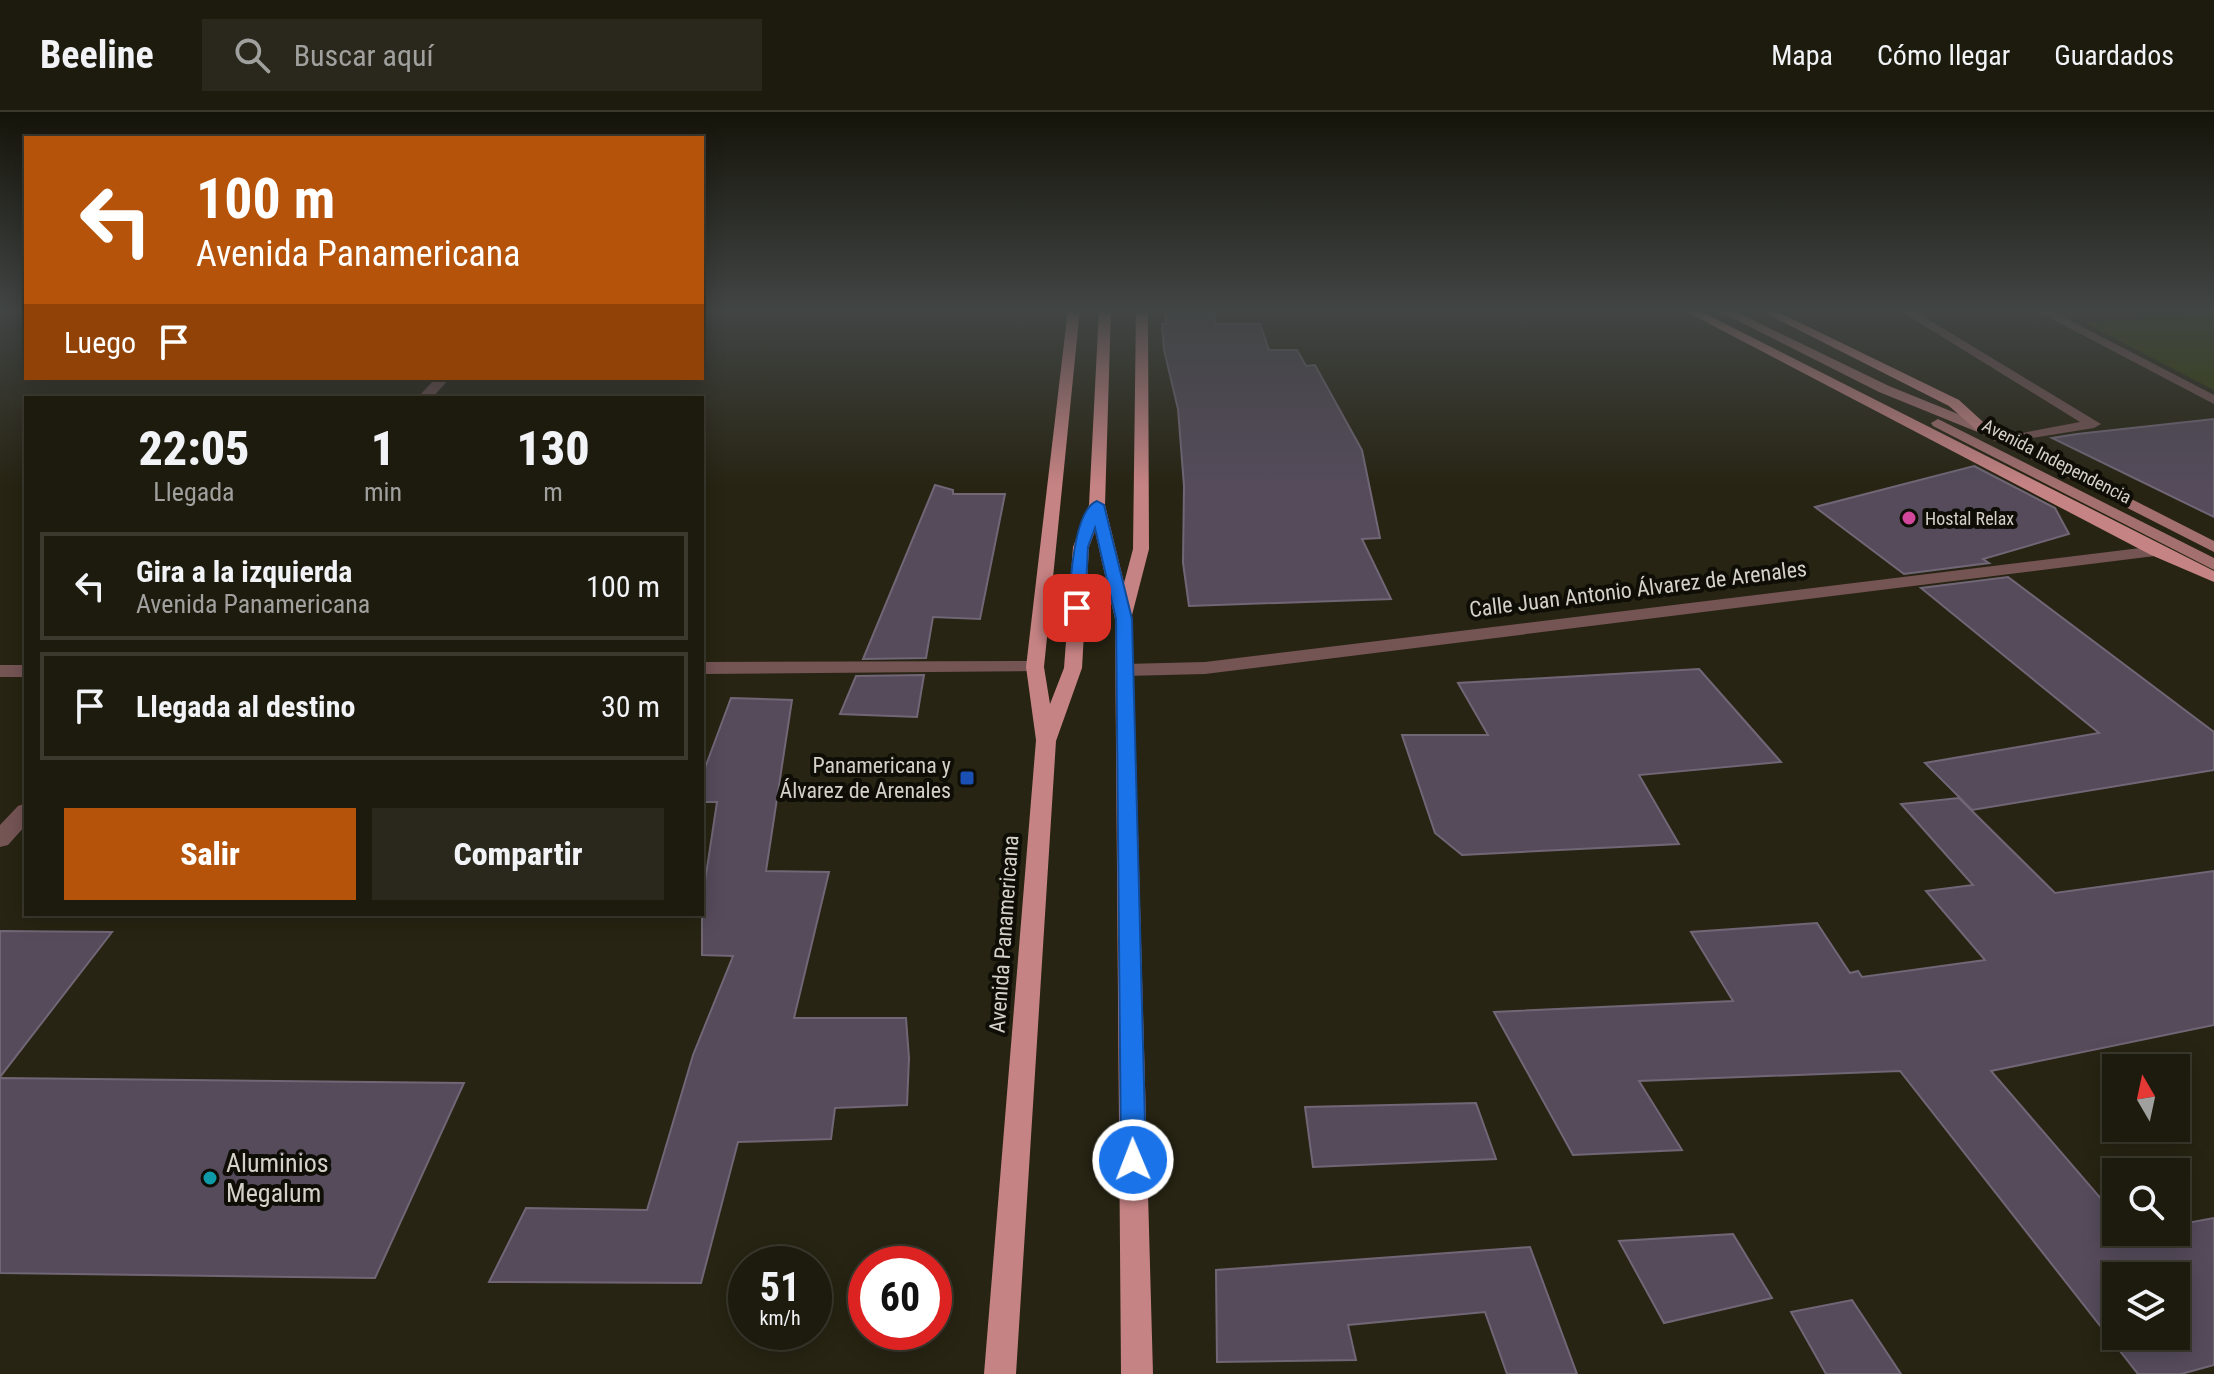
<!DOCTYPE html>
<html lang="es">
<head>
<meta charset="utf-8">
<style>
	:root { --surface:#1d1b0e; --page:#2a281c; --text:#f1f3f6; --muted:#a0a19e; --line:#3b392e; --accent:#b45309 }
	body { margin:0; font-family:"Roboto Condensed",sans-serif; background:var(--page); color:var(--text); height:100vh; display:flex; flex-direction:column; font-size:30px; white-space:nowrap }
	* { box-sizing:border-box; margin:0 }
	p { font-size:26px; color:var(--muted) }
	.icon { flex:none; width:44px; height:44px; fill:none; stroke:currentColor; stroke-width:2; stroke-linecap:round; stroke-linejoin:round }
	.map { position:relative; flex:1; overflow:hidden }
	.side { position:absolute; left:24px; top:284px; width:680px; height:520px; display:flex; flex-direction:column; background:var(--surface); border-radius:0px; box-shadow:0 4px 20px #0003,0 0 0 2px var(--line) }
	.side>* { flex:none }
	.hud { position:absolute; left:24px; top:24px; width:680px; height:244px; border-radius:0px; box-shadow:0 4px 20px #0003,0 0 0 2px var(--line); background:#b45309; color:#fff; overflow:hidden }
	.needle { width:52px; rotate:351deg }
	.buttons { position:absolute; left:2102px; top:942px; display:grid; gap:16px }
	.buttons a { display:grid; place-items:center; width:88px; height:88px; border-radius:0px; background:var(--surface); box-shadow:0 4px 20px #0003,0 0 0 2px var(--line); font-size:40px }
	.speed { position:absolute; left:728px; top:1134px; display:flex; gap:16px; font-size:40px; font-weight:700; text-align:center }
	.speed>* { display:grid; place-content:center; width:104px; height:104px; border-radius:50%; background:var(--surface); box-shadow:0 4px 20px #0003,0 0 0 2px var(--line); line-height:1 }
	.speed small { font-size:20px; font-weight:400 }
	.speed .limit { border:12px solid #d22; background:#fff; color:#111 }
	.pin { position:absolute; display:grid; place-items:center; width:68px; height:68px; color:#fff; margin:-34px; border-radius:16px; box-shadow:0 4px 12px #0006 }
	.me { position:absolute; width:88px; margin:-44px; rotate:359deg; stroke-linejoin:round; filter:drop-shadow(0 0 6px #0008) }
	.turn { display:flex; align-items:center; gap:28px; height:168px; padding:0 40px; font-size:36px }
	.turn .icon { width:104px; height:104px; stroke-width:2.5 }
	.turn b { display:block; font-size:56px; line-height:68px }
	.then { display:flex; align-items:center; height:76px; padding:0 40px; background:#0003; gap:16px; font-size:30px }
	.eta { display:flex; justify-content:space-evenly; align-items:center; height:136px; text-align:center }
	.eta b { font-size:48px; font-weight:800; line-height:56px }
	.cta { display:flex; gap:16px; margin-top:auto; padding:16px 40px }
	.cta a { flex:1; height:92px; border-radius:0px; background:var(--accent); color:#fff; font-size:32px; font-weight:800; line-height:92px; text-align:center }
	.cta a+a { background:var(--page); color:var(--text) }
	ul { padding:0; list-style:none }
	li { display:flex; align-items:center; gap:24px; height:108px; margin:0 16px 12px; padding:0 24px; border:4px solid var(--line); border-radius:0px }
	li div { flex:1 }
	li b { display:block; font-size:30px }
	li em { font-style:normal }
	header { display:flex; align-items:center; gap:48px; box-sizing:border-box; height:112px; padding:0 40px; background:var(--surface); border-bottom:2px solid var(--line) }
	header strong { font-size:38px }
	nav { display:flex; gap:44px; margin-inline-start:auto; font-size:28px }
	.search { width:560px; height:72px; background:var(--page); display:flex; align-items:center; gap:20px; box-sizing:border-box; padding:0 28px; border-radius:0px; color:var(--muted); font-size:30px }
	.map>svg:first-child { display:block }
	.green { fill:#334004 }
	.building { fill:#554b5b; stroke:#706676; stroke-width:2; fill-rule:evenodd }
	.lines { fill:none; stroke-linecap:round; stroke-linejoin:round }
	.lane { fill:#755454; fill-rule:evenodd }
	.street { fill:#755454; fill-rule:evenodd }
	.secondary { fill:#a36f6f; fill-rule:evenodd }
	.primary { fill:#c68384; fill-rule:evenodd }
	.route { fill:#1a73e8; stroke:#114b97; stroke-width:2 }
	.hotel-dot { fill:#d1479c; stroke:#0e0d06; stroke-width:3 }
	.transit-dot { fill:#1a4fb4; stroke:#0e0d06; stroke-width:3 }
	.culture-dot { fill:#0f9aa8; stroke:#0e0d06; stroke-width:3 }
	.labels { text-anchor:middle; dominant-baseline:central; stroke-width:8; stroke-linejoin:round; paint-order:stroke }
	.far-street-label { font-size:18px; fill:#d4d2c8; stroke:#0e0d06 }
	.far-poi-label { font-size:18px; fill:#d4d2c8; stroke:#0e0d06; text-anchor:start }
	.street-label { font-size:22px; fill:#d4d2c8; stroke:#0e0d06 }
	.poi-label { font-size:22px; fill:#d4d2c8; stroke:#0e0d06; text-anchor:end }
	.near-poi-label { font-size:26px; fill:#d4d2c8; stroke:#0e0d06; text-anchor:start }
</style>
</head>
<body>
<header>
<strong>Beeline</strong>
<div class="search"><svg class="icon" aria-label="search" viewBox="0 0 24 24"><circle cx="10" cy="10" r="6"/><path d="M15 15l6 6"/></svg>Buscar aquí</div>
<nav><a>Mapa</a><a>Cómo llegar</a><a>Guardados</a></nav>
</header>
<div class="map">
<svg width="2214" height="1262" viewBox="0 0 2214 1262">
	<rect width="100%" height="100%" fill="#272413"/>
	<path class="green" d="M2214,199V278L2085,211Z"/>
	<g class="building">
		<path d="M1165,197H1213L1216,212H1260L1269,238H1297L1306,254L1315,253L1362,338L1380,426L1362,427L1391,487L1189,494L1183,451L1184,374L1178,297L1164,238L1162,212H1166Z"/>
		<path d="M2214,307V405L2052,326L2077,322Z"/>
		<path d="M1974,354L2055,396L2069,422L1983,447L1989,451L1904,462L1815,395Z"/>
		<path d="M935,373L953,378V382H1005L980,507L933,505L926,546L863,547Z"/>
		<path d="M2008,465L2214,620V658L1972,698L1925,651L2099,621L1921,476Z"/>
		<path d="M1699,557L1781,650L1639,663L1679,732L1462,743L1435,721L1402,623H1488L1458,571Z"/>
		<path d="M924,563L917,605L840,602L856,564Z"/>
		<path d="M731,586L792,588L766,759L829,760L794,906H906L909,946L907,993L835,996L831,1027L738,1030L701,1171L489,1170L526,1096L647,1098L693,943L733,844L702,843V789L717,690H702V664Z"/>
		<path d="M1959,686L2055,781L2214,759V913L1991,959L2116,1104V1120H2176V1113L2214,1106V1253L2181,1262H2138L1900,959L1639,969L1682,1038L1573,1043L1494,900L1733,889L1691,820L1817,811L1850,861L1858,859L1862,865L1985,848L1926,779L1973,773L1901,692ZM2116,1164H2176V1224H2116Z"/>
		<path d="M0,819L112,820L0,965Z"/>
		<path d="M0,966L464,971L375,1166L0,1161Z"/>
		<path d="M1476,991L1496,1047L1313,1055L1305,995Z"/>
		<path d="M1733,1122L1772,1186L1664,1211L1619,1129Z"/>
		<path d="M1530,1135L1577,1262H1507L1485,1200L1348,1213L1356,1248L1217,1250L1216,1158Z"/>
		<path d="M1852,1188L1901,1262H1826L1791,1200Z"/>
	</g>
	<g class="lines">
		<g class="lane">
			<path d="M1897,197H1911L2101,312L2094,316L2001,331V325L2080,310Z"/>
			<path d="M2033,197H2048L2214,283V292Z"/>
		</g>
		<g class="street">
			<path d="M436,266H450L432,286H417Z"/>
			<path d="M2157,434L2163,435L2165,439L2163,443L1205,562L1125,564L1116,558L1125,552L1205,550Z"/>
			<path d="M1035,549L1042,551L1044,555L1042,559L702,562V550Z"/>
			<rect x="0" y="553" width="26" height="12"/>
			<path d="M26,691V713L8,733L0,735V713L18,694Z"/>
		</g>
		<g class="secondary">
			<path d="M1715,197H1730L1889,274L1990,315L2214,429V440L1980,321L1879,280Z"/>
			<path d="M1938,307L2214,446V458L1933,314L1931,311Z"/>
		</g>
		<g class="primary">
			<path d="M1068,197H1080L1044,555L1050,592L1064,556L1073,435L1089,393L1099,197H1111L1105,393L1124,471L1133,437L1136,197H1148L1149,437L1132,503L1153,1262H1121L1115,507L1095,419L1089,435L1082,556L1056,629L1016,1262H984L1036,628L1026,555Z"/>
			<path d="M1681,197H1696L2214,459V470L2151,443Z"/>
			<path d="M1757,197H1772L1959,288L1992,318L1990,321H1980L1949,294Z"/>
		</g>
	</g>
	<linearGradient id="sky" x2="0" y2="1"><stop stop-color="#15140a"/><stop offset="0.53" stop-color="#414544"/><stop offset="1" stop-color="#414544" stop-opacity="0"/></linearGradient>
	<rect width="2214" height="374" fill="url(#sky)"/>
	<path class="route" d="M1097,389L1104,393L1132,507L1146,1048L1142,1056L1133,1059L1124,1056L1121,1048L1116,507L1095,416L1088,435L1085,496L1077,501L1069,496C1070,473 1073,398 1097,389Z"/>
	<circle class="hotel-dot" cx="1909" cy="406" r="8"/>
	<rect class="transit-dot" x="959" y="658" width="16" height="16" rx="4"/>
	<circle class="culture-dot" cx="210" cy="1066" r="8"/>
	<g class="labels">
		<g class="far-street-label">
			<text transform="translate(2057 349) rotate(27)">Avenida Independencia</text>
		</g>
		<g class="far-poi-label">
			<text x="1925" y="406">Hostal Relax</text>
		</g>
		<g class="street-label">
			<text transform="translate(1638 477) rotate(-7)">Calle Juan Antonio Álvarez de Arenales</text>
			<text transform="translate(1004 822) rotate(-86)">Avenida Panamericana</text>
		</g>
		<g class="poi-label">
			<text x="951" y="653">Panamericana y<tspan x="951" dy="25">Álvarez de Arenales</tspan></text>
		</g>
		<g class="near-poi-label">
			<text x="226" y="1051">Aluminios<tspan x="226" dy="30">Megalum</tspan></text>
		</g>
	</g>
</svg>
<div class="buttons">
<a><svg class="needle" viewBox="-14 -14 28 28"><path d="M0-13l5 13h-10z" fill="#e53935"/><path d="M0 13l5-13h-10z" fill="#a0a19e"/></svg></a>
<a><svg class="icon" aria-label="search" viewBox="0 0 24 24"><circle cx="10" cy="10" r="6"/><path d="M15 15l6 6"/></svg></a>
<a><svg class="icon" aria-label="layers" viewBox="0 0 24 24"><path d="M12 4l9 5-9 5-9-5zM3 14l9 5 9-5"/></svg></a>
</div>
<div class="speed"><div>51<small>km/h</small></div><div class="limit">60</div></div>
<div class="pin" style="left:1077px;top:496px;background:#d93025"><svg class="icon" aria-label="arrive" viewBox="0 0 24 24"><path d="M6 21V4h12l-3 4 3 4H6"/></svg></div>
<svg class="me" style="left:1133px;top:1048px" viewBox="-20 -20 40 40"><circle r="17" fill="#1a73e8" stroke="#fff" stroke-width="3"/><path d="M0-11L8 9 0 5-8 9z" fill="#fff"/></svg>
<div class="hud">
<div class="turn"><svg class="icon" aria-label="left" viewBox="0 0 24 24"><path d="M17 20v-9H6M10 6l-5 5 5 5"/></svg><div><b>100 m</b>Avenida Panamericana</div></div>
<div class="then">Luego<svg class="icon" aria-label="arrive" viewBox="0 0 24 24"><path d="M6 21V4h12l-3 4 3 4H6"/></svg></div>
</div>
<section class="side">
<div class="eta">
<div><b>22:05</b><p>Llegada</p></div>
<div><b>1</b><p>min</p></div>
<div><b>130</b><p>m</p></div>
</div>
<ul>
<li><svg class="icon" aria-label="left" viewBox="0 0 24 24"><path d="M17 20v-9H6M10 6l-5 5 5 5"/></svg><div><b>Gira a la izquierda</b><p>Avenida Panamericana</p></div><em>100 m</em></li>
<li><svg class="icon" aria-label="arrive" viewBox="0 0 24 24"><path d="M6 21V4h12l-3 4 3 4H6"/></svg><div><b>Llegada al destino</b></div><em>30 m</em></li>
</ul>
<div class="cta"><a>Salir</a><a>Compartir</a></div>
</section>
</div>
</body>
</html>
